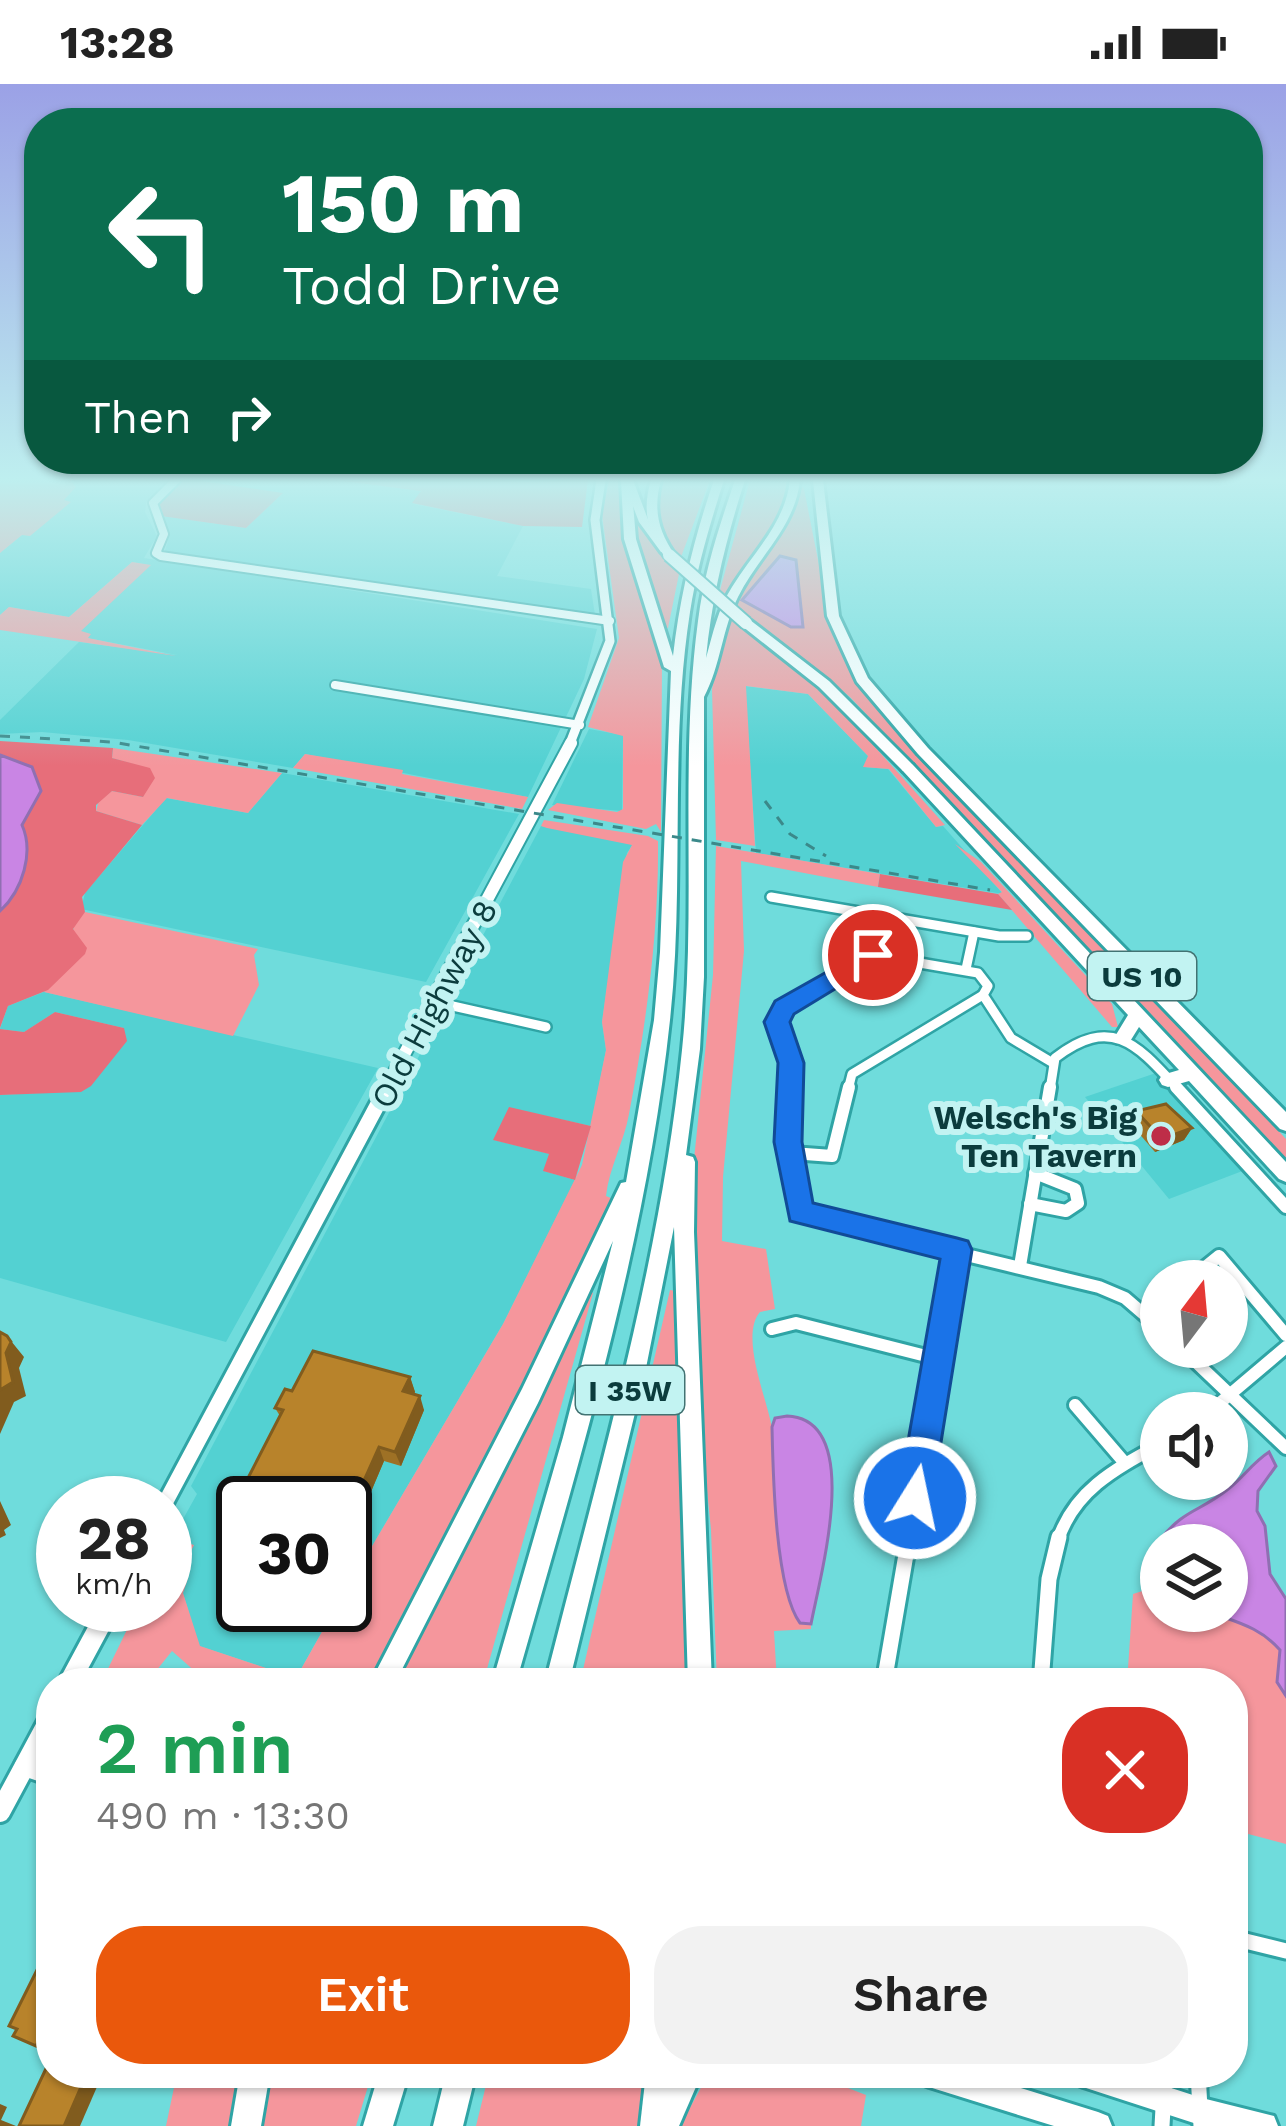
<!DOCTYPE html>
<html lang="en">
<head>
<meta charset="utf-8">
<style>
	:root { --surface:#fff; --page:#f2f2f2; --text:#222; --muted:#767676; --accent:#ea580c }
	body { margin:0; font-family:"Work Sans",sans-serif; background:var(--page); color:var(--text); height:100vh; display:flex; flex-direction:column; font-size:45px; white-space:nowrap }
	* { box-sizing:border-box; margin:0 }
	p { font-size:39px; color:var(--muted) }
	.icon { flex:none; width:66px; height:66px; fill:none; stroke:currentColor; stroke-width:2; stroke-linecap:round; stroke-linejoin:round }
	.map { position:relative; flex:1; overflow:hidden }
	.panel { position:absolute; left:36px; top:1584px; width:1212px; height:420px; display:flex; flex-direction:column; background:var(--surface); border-radius:48px; box-shadow:0 3px 9px #0004 }
	.panel>* { flex:none }
	.guide { position:absolute; left:24px; top:24px; width:1239px; height:366px; border-radius:48px; box-shadow:0 3px 9px #0004; background:#0b6e4f; color:#fff; overflow:hidden }
	.needle { width:78px; rotate:16deg }
	.fabs { position:absolute; left:1140px; top:1176px; display:grid; gap:24px }
	.fabs a { display:grid; place-items:center; width:108px; height:108px; border-radius:50%; background:var(--surface); box-shadow:0 3px 9px #0004; font-size:60px }
	.speed { position:absolute; left:36px; top:1392px; display:flex; gap:24px; font-size:60px; font-weight:700; text-align:center }
	.speed>* { display:grid; place-content:center; width:156px; height:156px; border-radius:50%; background:var(--surface); box-shadow:0 3px 9px #0004; line-height:1 }
	.speed small { font-size:30px; font-weight:400 }
	.speed .limit { border:6px solid #111; border-radius:18px; background:#fff; color:#111 }
	.pin { position:absolute; display:grid; place-items:center; width:102px; height:102px; color:#fff; margin:-51px; border:6px solid #fff; border-radius:50%; box-shadow:0 3px 12px #0007 }
	.me { position:absolute; width:132px; margin:-66px; rotate:10deg; stroke-linejoin:round; filter:drop-shadow(0 0 9px #0008) }
	.turn { display:flex; align-items:center; gap:42px; height:252px; padding:0 60px; font-size:54px }
	.turn .icon { width:156px; height:156px; stroke-width:2.5 }
	.turn b { display:block; font-size:84px; line-height:102px }
	.then { display:flex; align-items:center; height:114px; padding:0 60px; background:#0003; gap:24px; font-size:45px }
	.round { display:grid; place-items:center; flex:none; width:126px; height:126px; border-radius:48px; background:var(--page) }
	.head { display:flex; align-items:center; justify-content:space-between; height:204px; padding:0 60px }
	h1 { font-size:72px; font-weight:600; line-height:90px; color:#1e9e55 }
	.cta { display:flex; gap:24px; margin-top:auto; padding:24px 60px }
	.cta a { flex:1; height:138px; border-radius:48px; background:var(--accent); color:#fff; font-size:48px; font-weight:600; line-height:138px; text-align:center }
	.cta a+a { background:var(--page); color:var(--text) }
	.status { display:flex; justify-content:space-between; align-items:center; height:84px; padding:0 60px; background:var(--surface); direction:ltr }
	.status svg { height:33px; fill:currentColor }
	.map>svg:first-child { display:block }
	.built { fill:#53d1d2 }
	.green { fill:#f5969c; fill-rule:evenodd }
	.forest { fill:#e76e7a }
	.water { fill:#c985e4; stroke:#906fb2; stroke-width:3 }
	.lines { fill:none; stroke-linecap:round; stroke-linejoin:round }
	.minor-far3-casing { stroke:#2fa4a5; stroke-width:12 }
	.minor-far2-casing { stroke:#2fa4a5; stroke-width:14 }
	.minor-far1-casing { stroke:#2fa4a5; stroke-width:18 }
	.minor-casing { stroke:#2fa4a5; stroke-width:21 }
	.tertiary-far3-casing { stroke:#2fa4a5; stroke-width:14 }
	.tertiary-far2-casing { stroke:#2fa4a5; stroke-width:16 }
	.tertiary-far1-casing { stroke:#2fa4a5; stroke-width:21 }
	.tertiary-casing { stroke:#2fa4a5; stroke-width:26 }
	.primary-casing { stroke:#2fa4a5; stroke-width:6 }
	.trunk-casing { stroke:#2fa4a5; stroke-width:6 }
	.motorway-casing { stroke:#2fa4a5; stroke-width:6 }
	.minor-far3 { stroke:#fff; stroke-width:8 }
	.minor-far2 { stroke:#fff; stroke-width:9 }
	.minor-far1 { stroke:#fff; stroke-width:12 }
	.minor { stroke:#fff; stroke-width:15 }
	.tertiary-far3 { stroke:#fff; stroke-width:9 }
	.tertiary-far2 { stroke:#fff; stroke-width:12 }
	.tertiary-far1 { stroke:#fff; stroke-width:15 }
	.tertiary { stroke:#fff; stroke-width:20 }
	.primary { fill:#fff; fill-rule:evenodd }
	.trunk { fill:#fff; fill-rule:evenodd }
	.motorway { fill:#fff; fill-rule:evenodd }
	.rail { stroke:#3b898a; stroke-width:3; stroke-dasharray:10 10; stroke-linecap:butt }
	.motorway-bridge-casing { stroke:#2fa4a5; stroke-width:16; stroke-linecap:butt }
	.motorway-bridge { stroke:#fff; stroke-width:12 }
	.wall { fill:#9e7125 }
	.shaded-wall { fill:#815c1e }
	.building { fill:#b8832b; stroke:#815c1e; stroke-width:3 }
	.route { fill:#1a73e8; stroke:#114b97; stroke-width:3 }
	.poi-dot { fill:#be2d48; stroke:#c2f3f2; stroke-width:4.5 }
	.labels { text-anchor:middle; dominant-baseline:central; stroke-width:12; stroke-linejoin:round; paint-order:stroke }
	.shield { fill:#c2f3f2; stroke:#427373; stroke-width:3 }
	.shield-label { font-size:30px; font-weight:bold; fill:#0b3c3d }
	.street-label { font-size:33px; fill:#0b3c3d; stroke:#c2f3f2 }
	.poi-label { font-size:33px; font-weight:bold; fill:#0b3c3d; stroke:#c2f3f2; text-anchor:end }
</style>
</head>
<body>
<div class="status"><b>13:28</b><svg viewBox="0 0 49 12"><path d="M0 12V9h3v3zM5 12V6h3v6zM10 12V3h3v9zM15 12V0h3v12zM26 1h20v11H26zM47 4h2v5h-2z"/></svg></div>
<div class="map">
<svg width="1286" height="2042" viewBox="0 0 1286 2042">
	<rect width="100%" height="100%" fill="#6fdcdc"/>
	<g class="built">
		<path d="M70,396H170L146,419L145,428L157,452L144,474L597,545L584,595L528,713L305,670L293,684L128,656L42,648L0,650V636L79,558L177,571L87,554L80,547L149,481L132,478L69,533L9,523L0,531V469L63,417L75,403Z"/>
		<path d="M195,396H344L422,408L413,420L523,442L497,492L591,505L595,531L164,470L170,450L161,432L246,444L282,410Z"/>
		<path d="M745,602L808,610L869,673L864,683L888,685L936,743L943,742L1003,810L756,769Z"/>
		<path d="M589,645L623,651L622,727L552,721Z"/>
		<path d="M282,689L519,730L426,898L81,825L85,809L166,714L248,729Z"/>
		<path d="M541,742L633,760L627,769L602,938L606,966L591,1042L510,1024L494,1056L550,1070L544,1087L575,1096L503,1240L345,1508V1419H243V1521H337L296,1594L199,1562L183,1509L187,1493L179,1491L194,1461L172,1455L197,1410L191,1402Z"/>
		<path d="M44,908L378,984L226,1258L0,1194V1011L82,1007L124,944L55,928L24,948L0,945L8,922Z"/>
		<path d="M1156,989L1245,1086L1169,1115L1085,1013Z"/>
	</g>
	<g class="green">
		<path d="M0,396H70L76,403L64,416L71,418L30,452L22,451L0,469Z"/>
		<path d="M609,396H620L623,430L662,577L661,748L656,740L646,745L548,726L557,719L617,728L623,725V652L588,643L619,554L602,431Z"/>
		<path d="M662,396H710L681,473C660,453 650,425 662,396Z"/>
		<path d="M750,396H791L783,429L727,516L719,510Z"/>
		<path d="M798,398L804,405L833,552L869,614L1286,1055V1076L850,613L733,520ZM780,472L796,476L804,542L791,543L742,516Z"/>
		<path d="M630,422L645,450L679,490L668,544H662L637,472Z"/>
		<path d="M132,478L151,481L81,547L91,550L88,554L176,572L0,546V531L9,523L69,533Z"/>
		<path d="M729,533L822,604L945,741L936,743L889,685L863,683L868,672L808,610L746,602L755,762L716,756L712,605Z"/>
		<path d="M113,664L282,689L248,729L167,714L142,741L96,727L99,716L112,707L143,713L150,685L112,674Z"/>
		<path d="M305,670L403,686L402,690L528,713L522,725L293,684Z"/>
		<path d="M544,736L648,752L658,757C659,848 646,941 629,1030C624,1058 609,1084 606,1112L613,1115L600,1152L370,1599H199L198,1590L172,1567L152,1592L174,1599H101L139,1521H165V1469L172,1455L194,1461L179,1490L188,1494L183,1509L200,1562L296,1594L337,1521H345V1508L503,1240L582,1081L606,966L602,938L623,778L632,761L547,744L541,742Z"/>
		<path d="M955,760L981,778L1112,920L1118,943H1112L998,810L1002,808Z"/>
		<path d="M716,762L880,790L878,803L741,777L744,867L723,1093L722,1157L766,1165L775,1225L760,1228C739,1253 768,1316 772,1345C782,1413 775,1472 800,1538L811,1540V1545L774,1547L777,1599H717L711,1446L696,1293L692,1095L713,891Z"/>
		<path d="M85,828L258,865L254,871L259,901L233,952L44,908C64,893 73,860 74,837Z"/>
		<path d="M670,1206L681,1208L690,1599H580Z"/>
		<path d="M588,1207L593,1209L483,1599H393Z"/>
		<path d="M1161,1501V1527C1205,1527 1250,1530 1280,1566L1277,1598L1286,1612V1760L1233,1746V1599H1127L1133,1510Z"/>
		<path d="M177,1989H243L234,2042H166Z"/>
		<path d="M268,1989H372L356,2042H259Z"/>
		<path d="M489,1989H649L641,2042H476Z"/>
		<path d="M709,1989H743L768,2000L830,1997L866,2011L861,2042H680Z"/>
	</g>
	<g class="forest">
		<path d="M183,396H195L283,409L246,444L161,432L157,417Z"/>
		<path d="M496,396C529,400 556,396 588,396L582,443L523,442L412,419L421,407L343,397Z"/>
		<path d="M0,657L113,664L112,674L150,684L155,694L143,713L112,707L96,721V727L142,741L82,813L85,828L73,845L87,864L85,870L48,906L8,922L0,944V827L19,802L26,778L22,741L41,707L31,683L0,671Z"/>
		<path d="M880,790L998,810L1012,826L878,803Z"/>
		<path d="M55,928L124,944L127,957L91,1002L81,1008L0,1011V945L24,948Z"/>
		<path d="M509,1023L591,1042L575,1096L543,1087L549,1070L493,1056Z"/>
	</g>
	<g class="water">
		<path d="M780,472L796,476L803,543H791L742,516Z"/>
		<path d="M0,671L32,683L41,707L22,741C34,768 23,806 0,827Z"/>
		<path d="M787,1332C865,1335 820,1492 811,1540L800,1539C775,1505 773,1388 772,1343L775,1334Z"/>
		<path d="M1269,1368L1276,1382L1258,1407L1257,1427L1265,1442L1270,1490L1286,1515V1612L1277,1598L1280,1566C1259,1542 1235,1538 1207,1527H1227V1461H1161V1483L1159,1457C1184,1425 1199,1428 1227,1406C1243,1394 1252,1379 1269,1368Z"/>
	</g>
	<g class="lines">
		<defs>
			<g id="minor-far3">
				<path d="M176,396L153,419L164,450L156,469L161,472L610,537"/>
				<path d="M335,601L580,641"/>
			</g>
			<g id="minor-far2">
				<path d="M771,813L999,852H1027"/>
				<path d="M966,885L974,848"/>
				<path d="M435,918L546,943"/>
				<path d="M790,1006L791,979L777,933L784,924L873,871L978,889L988,902L983,911L1011,954L1053,979"/>
				<path d="M848,1006L852,990L983,911"/>
				<path d="M1050,1006L1055,974C1113,929 1139,963 1179,1006"/>
			</g>
			<g id="minor-far1">
				<path d="M790,1003L788,1057L796,1123L813,1134L1099,1203L1125,1214L1161,1245"/>
				<path d="M1176,1003L1286,1123"/>
				<path d="M792,1069L832,1072L849,1003"/>
				<path d="M1030,1120L1066,1127L1078,1119L1075,1105L1035,1089"/>
				<path d="M1020,1182L1050,1003"/>
				<path d="M1188,1197L1219,1172L1286,1251"/>
				<path d="M772,1245L796,1239L938,1275"/>
				<path d="M1180,1263L1286,1364"/>
				<path d="M1075,1321L1124,1378"/>
				<path d="M1208,1329L1286,1263"/>
				<path d="M908,1456L957,1166"/>
				<path d="M1058,1456C1075,1405 1117,1384 1161,1360"/>
			</g>
			<g id="minor">
				<path d="M884,1599L909,1453"/>
				<path d="M1041,1599L1049,1495L1059,1453"/>
				<path d="M1233,1854L1286,1867"/>
				<path d="M1198,1989L1201,2042"/>
				<path d="M1162,2042L1165,1989"/>
			</g>
			<path id="tertiary-far3" d="M569,662L610,557L595,436L601,396"/>
			<path id="tertiary-far2" d="M385,1006L571,659"/>
			<path id="tertiary-far1" d="M165,1419L387,1003"/>
			<g id="tertiary">
				<path d="M69,1599L111,1521"/>
				<path d="M25,1682L51,1691"/>
				<path d="M0,1728L51,1633"/>
			</g>
			<g id="primary">
				<path d="M915,1989H973L1098,2028L1108,2032L1112,2042H1054L929,2003L919,1999Z"/>
				<path d="M1069,1989H1125L1202,2014L1274,2032L1278,2042H1203L1083,2003L1073,1999Z"/>
			</g>
			<g id="trunk">
				<path d="M623,396H633L649,438L671,466L669,468H661L639,438Z"/>
				<path d="M908,680L913,681L1286,1078V1098L1279,1095L1189,997L1168,1003L1162,1001L1159,996L1162,991L1179,986L1139,943L1129,959H1117L1114,954L1128,931L903,687L901,684Z"/>
			</g>
			<g id="motorway">
				<path d="M621,396H631L636,455L673,572C680,511 694,454 714,396H724C710,440 697,483 690,528C669,663 685,801 670,936C646,1162 578,1381 516,1599H492L563,1353L613,1157L538,1319L395,1599H370L522,1305L621,1099L626,1098L654,936L660,868L671,587L664,583L624,455Z"/>
				<path d="M651,396H661C653,425 658,447 675,471L673,473H665C647,448 642,426 651,396Z"/>
				<path d="M735,396H745C726,455 712,512 706,574C713,549 718,525 732,503C754,467 785,440 790,396H800C795,444 758,472 738,513C722,545 721,581 704,613V893L700,965L686,1071L693,1073L695,1078L694,1148L712,1599H688L674,1143L646,1284L569,1599H545C598,1390 660,1181 682,966C697,823 679,679 698,537C704,488 719,443 735,396Z"/>
				<path d="M813,396H823L839,532L868,594L928,664L1286,1028V1047L1280,1045L918,670L857,598L827,532Z"/>
				<path d="M742,536H750L829,597L913,681V687H903L819,603L742,542Z"/>
				<path d="M240,1989H270L261,2042H231Z"/>
				<path d="M379,1989H409L393,2042H363Z"/>
				<path d="M446,1989H476L463,2042H433Z"/>
				<path d="M646,1989H702L679,2042H640Z"/>
			</g>
		</defs>
		<use href="#minor-far3" class="minor-far3-casing"/>
		<use href="#minor-far2" class="minor-far2-casing"/>
		<use href="#minor-far1" class="minor-far1-casing"/>
		<use href="#minor" class="minor-casing"/>
		<use href="#tertiary-far3" class="tertiary-far3-casing"/>
		<use href="#tertiary-far2" class="tertiary-far2-casing"/>
		<use href="#tertiary-far1" class="tertiary-far1-casing"/>
		<use href="#tertiary" class="tertiary-casing"/>
		<use href="#primary" class="primary-casing"/>
		<use href="#trunk" class="trunk-casing"/>
		<use href="#motorway" class="motorway-casing"/>
		<use href="#minor-far3" class="minor-far3"/>
		<use href="#minor-far2" class="minor-far2"/>
		<use href="#minor-far1" class="minor-far1"/>
		<use href="#minor" class="minor"/>
		<use href="#tertiary-far3" class="tertiary-far3"/>
		<use href="#tertiary-far2" class="tertiary-far2"/>
		<use href="#tertiary-far1" class="tertiary-far1"/>
		<use href="#tertiary" class="tertiary"/>
		<use href="#primary" class="primary"/>
		<use href="#trunk" class="trunk"/>
		<use href="#motorway" class="motorway"/>
		<g class="rail">
			<path d="M0,652L112,658L990,806"/>
			<path d="M765,717L790,750L826,772"/>
		</g>
		<defs>
			<path id="motorway-bridge" d="M669,471L746,539"/>
		</defs>
		<use href="#motorway-bridge" class="motorway-bridge-casing"/>
		<use href="#motorway-bridge" class="motorway-bridge"/>
	</g>
	<g class="wall">
		<path d="M1136,1027L1192,1044L1184,1056L1155,1068L1130,1039Z"/>
		<path d="M410,1293L415,1308L413,1310L424,1326L401,1382L384,1377L356,1443L345,1441V1419H276L260,1414L251,1401L280,1332L275,1324L292,1307Z"/>
	</g>
	<g class="shaded-wall">
		<path d="M1192,1044L1184,1056L1155,1068L1162,1055Z"/>
		<path d="M7,1252L24,1273L19,1284L26,1312L14,1318L0,1350V1306L6,1269Z"/>
		<path d="M410,1293L415,1308L408,1322L403,1307Z"/>
		<path d="M420,1312L424,1326L401,1382L395,1368Z"/>
		<path d="M379,1363L384,1377L356,1443L349,1430Z"/>
		<path d="M0,1417L11,1441L4,1446L6,1451L0,1454Z"/>
		<path d="M40,1954L51,1955V1963L36,1962Z"/>
		<path d="M87,1989H103L80,2042H64Z"/>
		<path d="M0,2020L7,2023L1,2036L16,2042H0Z"/>
	</g>
	<g class="building">
		<path d="M1166,1020L1192,1044L1162,1055L1136,1027Z"/>
		<path d="M0,1248L7,1252L11,1258L6,1269L13,1298L0,1306Z"/>
		<path d="M313,1267L410,1293L403,1307L420,1312L395,1368L379,1363L349,1430L345,1429V1419H290L280,1417L283,1411L251,1401L248,1394L283,1326L275,1324L285,1305L292,1307Z"/>
		<path d="M51,1858V1959L40,1954L36,1962L13,1952L17,1945L9,1942Z"/>
		<path d="M51,1974V1989H87L64,2042H19Z"/>
	</g>
	<linearGradient id="sky" x2="0" y2="1"><stop stop-color="#9ba1e6"/><stop offset="0.58" stop-color="#beefef"/><stop offset="1" stop-color="#beefef" stop-opacity="0"/></linearGradient>
	<rect width="1286" height="682" fill="url(#sky)"/>
	<path class="route" d="M873,862L881,865V877L794,930L790,938L804,979L802,1058L813,1119L957,1154L968,1157L972,1166L932,1414L927,1426L915,1431L903,1426L898,1414L940,1175L790,1137L774,1058L778,979L764,938L775,917Z"/>
	<circle class="poi-dot" cx="1161" cy="1052" r="12"/>
	<g class="labels">
		<g class="shield">
			<rect x="1088" y="868" width="108" height="48" rx="9"/>
			<rect x="576" y="1282" width="108" height="48" rx="9"/>
		</g>
		<g class="shield-label">
			<text x="1142" y="892">US 10</text>
			<text x="630" y="1306">I 35W</text>
		</g>
		<g class="street-label">
			<text transform="translate(434 920) rotate(-62)">Old Highway 8</text>
		</g>
		<g class="poi-label">
			<text x="1137" y="1033">Welsch's Big<tspan x="1137" dy="38">Ten Tavern</tspan></text>
		</g>
	</g>
</svg>
<div class="fabs">
<a><svg class="needle" viewBox="-14 -14 28 28"><path d="M0-13l5 13h-10z" fill="#e53935"/><path d="M0 13l5-13h-10z" fill="#767676"/></svg></a>
<a><svg class="icon" aria-label="sound" viewBox="0 0 24 24"><path d="M4 9h4l5-4v14l-5-4H4zM17 9q2 3 0 6"/></svg></a>
<a><svg class="icon" aria-label="layers" viewBox="0 0 24 24"><path d="M12 4l9 5-9 5-9-5zM3 14l9 5 9-5"/></svg></a>
</div>
<div class="speed"><div>28<small>km/h</small></div><div class="limit">30</div></div>
<div class="pin" style="left:873px;top:871px;background:#d93025"><svg class="icon" aria-label="arrive" viewBox="0 0 24 24"><path d="M6 21V4h12l-3 4 3 4H6"/></svg></div>
<svg class="me" style="left:915px;top:1414px" viewBox="-20 -20 40 40"><circle r="17" fill="#1a73e8" stroke="#fff" stroke-width="3"/><path d="M0-11L8 9 0 5-8 9z" fill="#fff"/></svg>
<div class="guide">
<div class="turn"><svg class="icon" aria-label="left" viewBox="0 0 24 24"><path d="M17 20v-9H6M10 6l-5 5 5 5"/></svg><div><b>150 m</b>Todd Drive</div></div>
<div class="then">Then<svg class="icon" aria-label="right" viewBox="0 0 24 24"><path d="M7 20v-9h11M14 6l5 5-5 5"/></svg></div>
</div>
<section class="panel">
<div class="head"><div><h1>2 min</h1><p>490 m · 13:30</p></div><a class="round" style="background:#d93025;color:#fff"><svg class="icon" aria-label="close" viewBox="0 0 24 24"><path d="M6 6l12 12M18 6L6 18"/></svg></a></div>
<div class="cta"><a>Exit</a><a>Share</a></div>
</section>
</div>
</body>
</html>
